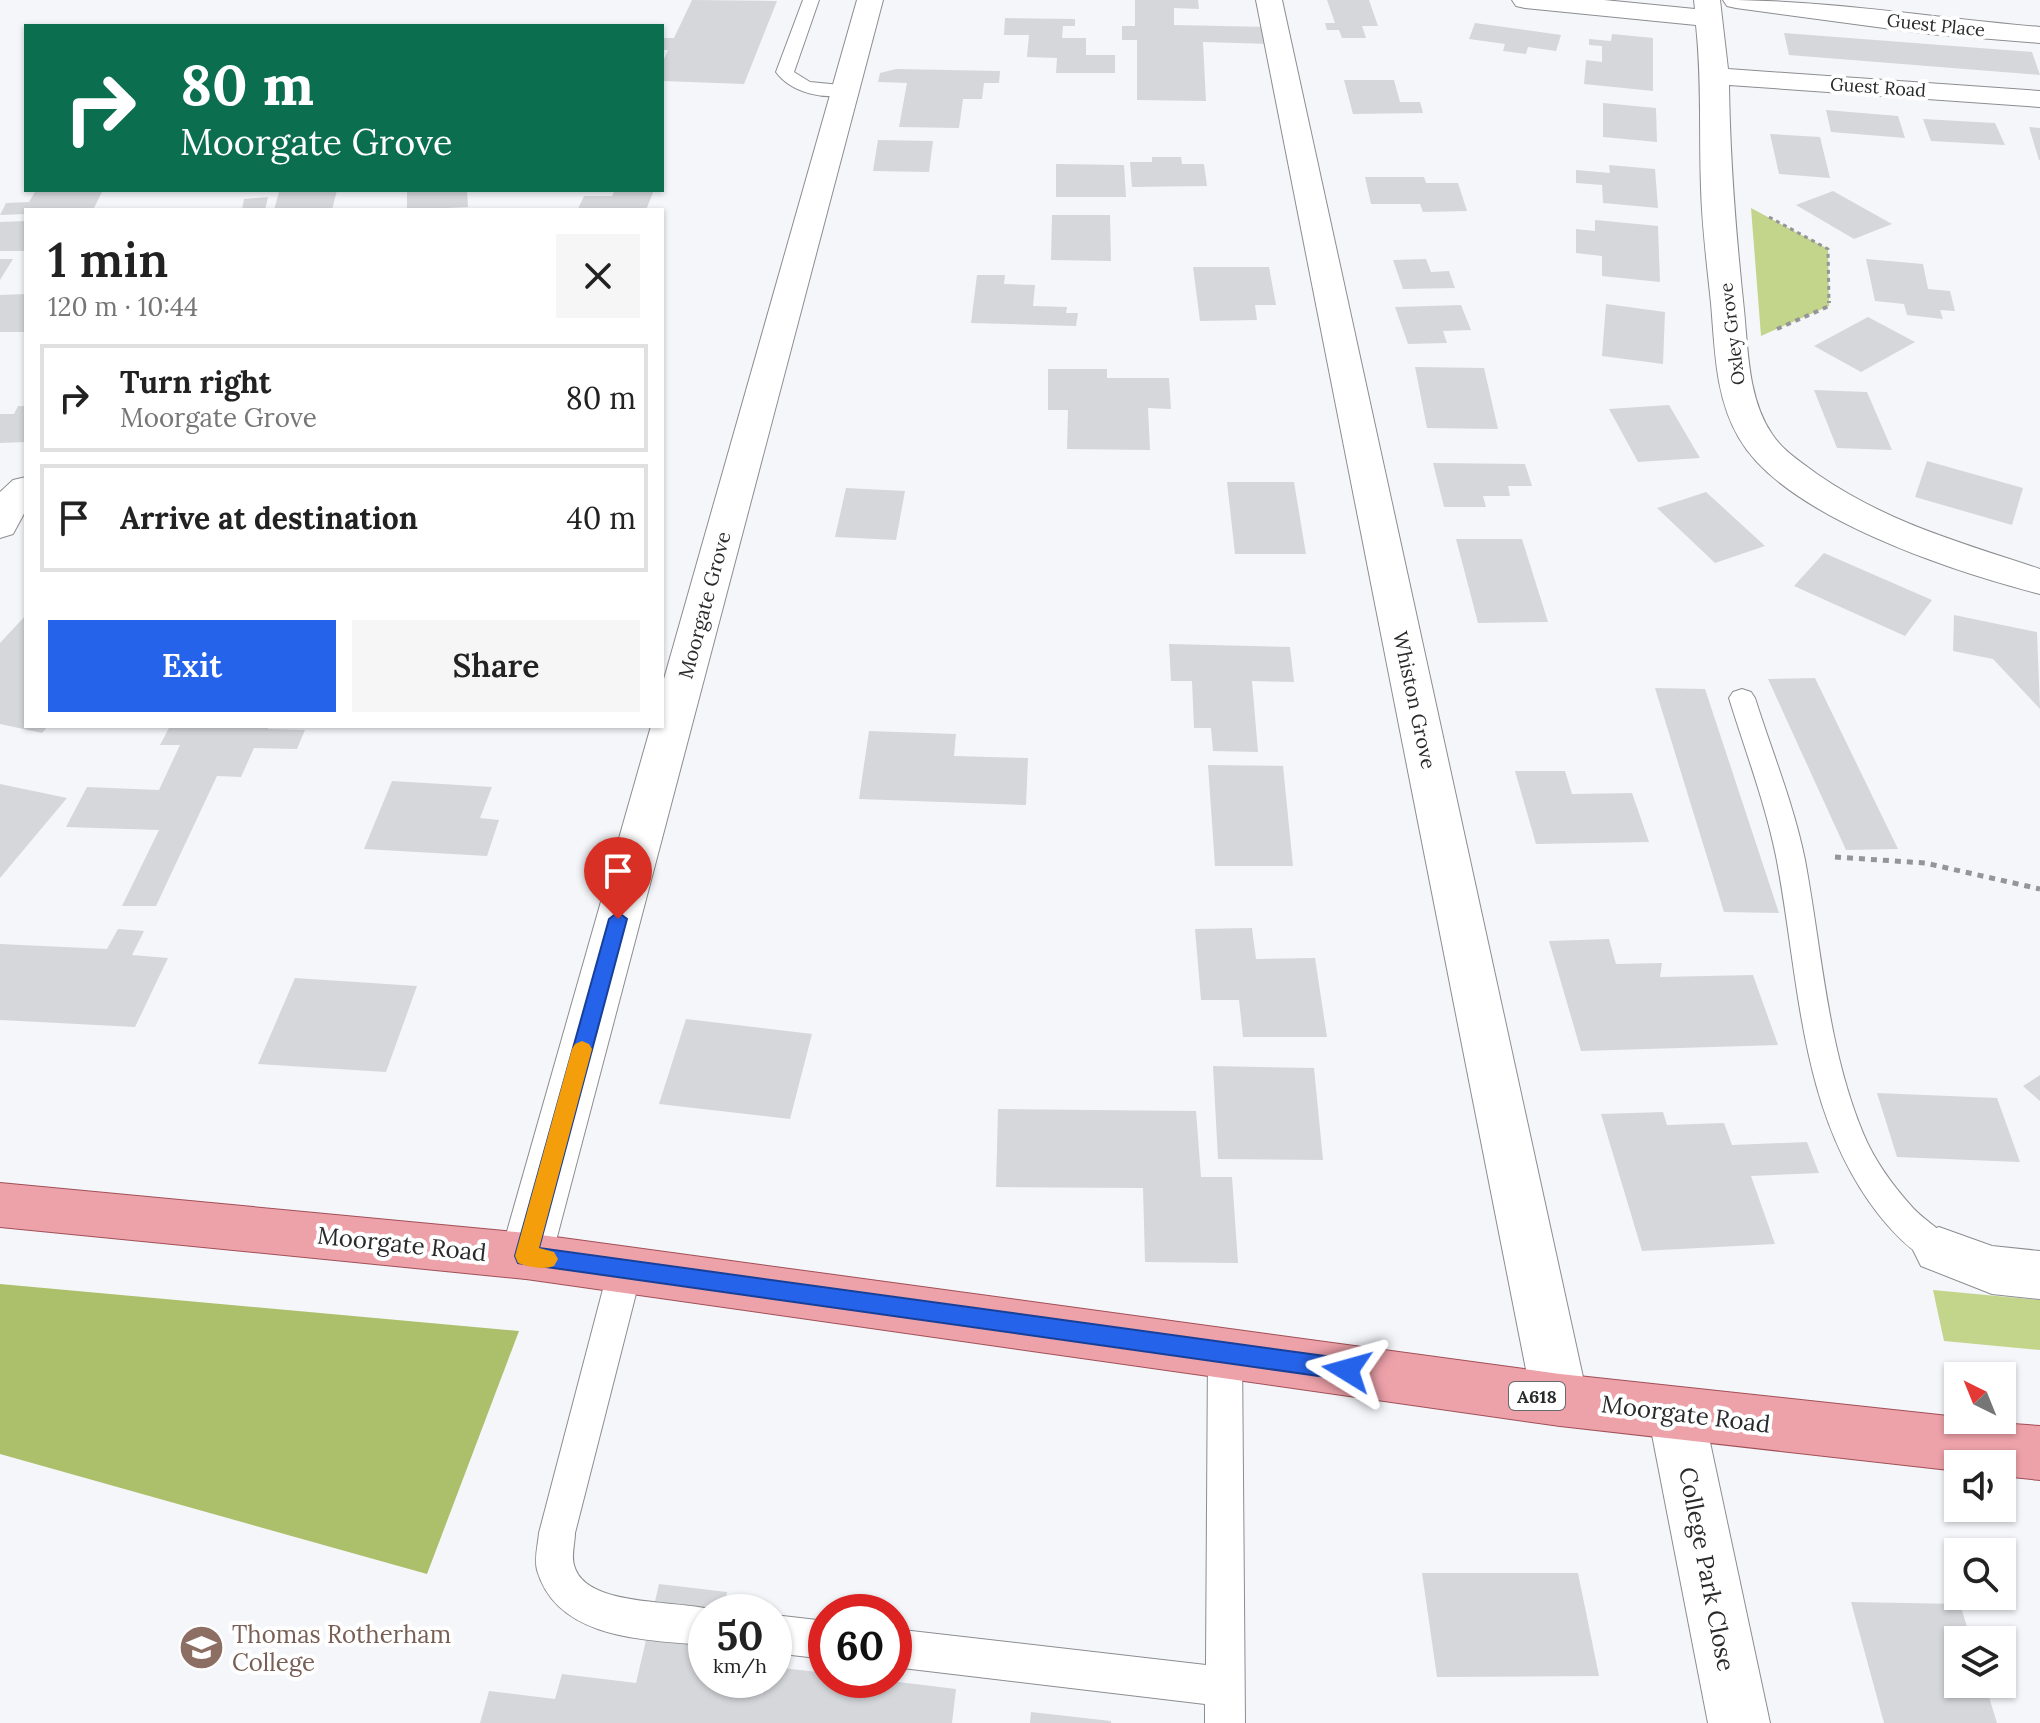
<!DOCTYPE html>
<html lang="en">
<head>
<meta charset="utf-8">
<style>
	:root { --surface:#fff; --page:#f6f6f6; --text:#222; --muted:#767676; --line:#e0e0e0; --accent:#2563eb }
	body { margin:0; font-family:Lora,serif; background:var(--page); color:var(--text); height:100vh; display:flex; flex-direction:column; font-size:30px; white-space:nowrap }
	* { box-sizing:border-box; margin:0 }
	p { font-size:26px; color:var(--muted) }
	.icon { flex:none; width:44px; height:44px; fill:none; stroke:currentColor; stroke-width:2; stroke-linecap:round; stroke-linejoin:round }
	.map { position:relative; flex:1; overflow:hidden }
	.drawer { position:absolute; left:24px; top:208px; width:640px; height:520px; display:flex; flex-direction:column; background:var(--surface); border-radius:0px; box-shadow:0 2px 6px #0004 }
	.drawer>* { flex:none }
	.guide { position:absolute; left:24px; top:24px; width:640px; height:168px; border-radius:0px; box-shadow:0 2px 6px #0004; background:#0b6e4f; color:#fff; overflow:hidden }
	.needle { width:52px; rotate:317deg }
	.tools { position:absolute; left:1944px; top:1362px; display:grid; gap:16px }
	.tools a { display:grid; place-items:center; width:72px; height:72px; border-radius:0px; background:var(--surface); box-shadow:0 2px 6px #0004; font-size:40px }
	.speed { position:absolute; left:688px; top:1594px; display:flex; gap:16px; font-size:40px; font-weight:700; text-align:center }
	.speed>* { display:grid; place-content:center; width:104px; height:104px; border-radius:50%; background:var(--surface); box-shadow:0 2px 6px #0004; line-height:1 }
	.speed small { font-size:20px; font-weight:400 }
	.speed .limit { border:12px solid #d22; background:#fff; color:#111 }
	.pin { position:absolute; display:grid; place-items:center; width:68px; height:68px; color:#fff; margin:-82px -34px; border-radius:50% 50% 50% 0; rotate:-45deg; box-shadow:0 0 8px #0007 }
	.pin .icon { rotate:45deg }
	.me { position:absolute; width:88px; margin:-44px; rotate:278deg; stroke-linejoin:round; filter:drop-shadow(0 0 6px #0008) }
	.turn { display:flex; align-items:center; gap:28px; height:168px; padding:0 24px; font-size:36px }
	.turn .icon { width:104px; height:104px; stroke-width:2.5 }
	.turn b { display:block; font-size:56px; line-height:68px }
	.round { display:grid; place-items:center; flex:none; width:84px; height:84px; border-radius:0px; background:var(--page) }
	.summary { display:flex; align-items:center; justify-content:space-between; height:136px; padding:0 24px }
	h1 { font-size:48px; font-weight:600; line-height:60px }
	.button { display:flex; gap:16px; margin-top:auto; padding:16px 24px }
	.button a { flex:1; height:92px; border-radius:0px; background:var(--accent); color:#fff; font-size:32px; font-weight:600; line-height:92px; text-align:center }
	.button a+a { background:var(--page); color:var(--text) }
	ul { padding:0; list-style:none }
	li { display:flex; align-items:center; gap:24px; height:108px; margin:0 16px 12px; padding:0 8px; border:4px solid var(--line); border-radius:0px }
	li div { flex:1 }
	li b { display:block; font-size:30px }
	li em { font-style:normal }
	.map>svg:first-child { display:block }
	.green { fill:#c3d58b }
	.forest { fill:#acbf6b }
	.building { fill:#d6d7db }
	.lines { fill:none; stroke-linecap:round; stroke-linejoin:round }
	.lane-casing { stroke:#8c8d90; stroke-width:2 }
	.street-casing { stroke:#8c8d90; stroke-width:2 }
	.primary-casing { stroke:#a14f57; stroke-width:2 }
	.path-far2 { stroke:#949598; stroke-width:3; stroke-dasharray:4 4; stroke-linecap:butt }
	.path-far1 { stroke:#949598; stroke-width:4; stroke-dasharray:5 5; stroke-linecap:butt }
	.path { stroke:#949598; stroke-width:5; stroke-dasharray:6 6; stroke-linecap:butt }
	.lane { fill:#fff; fill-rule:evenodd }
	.street { fill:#fff; fill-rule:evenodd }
	.primary { fill:#eda1a9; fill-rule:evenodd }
	.route { fill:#2563eb; stroke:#184099; stroke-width:2 }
	.slow { fill:#f59e0b }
	.labels { text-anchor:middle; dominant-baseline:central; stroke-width:8; stroke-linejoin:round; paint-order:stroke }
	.far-street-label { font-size:18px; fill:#292a2b; stroke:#fff }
	.shield { fill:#fff; stroke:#696a6b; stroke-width:2 }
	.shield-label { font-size:18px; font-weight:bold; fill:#292a2b }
	.street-label { font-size:20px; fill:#292a2b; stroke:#fff }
	.near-street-label { font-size:24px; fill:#292a2b; stroke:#fff }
	.near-education-label { font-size:24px; fill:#785e54; stroke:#fff; text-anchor:start }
</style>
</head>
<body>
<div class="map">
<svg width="2040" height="1723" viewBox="0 0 2040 1723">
	<rect width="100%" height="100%" fill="#f5f6fa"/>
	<g class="green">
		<path d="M1751,208L1828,249L1829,306L1761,336Z"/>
		<path d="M1933,1290L2040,1300V1350L1944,1341Z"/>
	</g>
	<path class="forest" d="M0,1284L519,1331L427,1574L0,1454Z"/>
	<g class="building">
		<path d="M692,0L777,1L744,84L662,81V64L668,50H662V38H674Z"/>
		<path d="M1135,0H1198L1199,9L1174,8V25L1270,27L1271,44L1203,42L1206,101L1137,100V40H1122V26H1135Z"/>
		<path d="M1327,0H1369L1378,26H1362L1366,38H1342L1339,30H1327L1325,23H1335Z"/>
		<path d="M1005,18L1075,19V26H1063L1062,38H1086V55H1115V73H1056L1057,58L1027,57L1029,35H1004Z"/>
		<path d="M1475,23L1561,35L1556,51L1528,47L1526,54L1503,51L1505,44L1469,39Z"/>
		<path d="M1784,33L2032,52L2040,75L1789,55Z"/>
		<path d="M1612,34L1653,38V91L1584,84L1586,60L1602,62V46L1589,45V39L1611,41Z"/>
		<path d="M896,69L1000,71L999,83H984L982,99H963L959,128L899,127L907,83L878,82L880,73Z"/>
		<path d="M1344,80H1394L1400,102H1420L1423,113L1353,114Z"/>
		<path d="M1603,103L1656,108L1657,142L1603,137Z"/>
		<path d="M1826,110L1898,116L1905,138L1831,132Z"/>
		<path d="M1923,119L1995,123L2005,145L1931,141Z"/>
		<path d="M2029,127L2040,128V160H2039Z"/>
		<path d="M1770,134L1820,137L1830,178L1779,174Z"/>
		<path d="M878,140L933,141L929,172L873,171Z"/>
		<path d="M1152,157H1181L1182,164H1204L1207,186L1132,187L1130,162H1152Z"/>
		<path d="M1056,164L1124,165L1126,197H1056Z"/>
		<path d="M1609,165L1655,169L1658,208L1603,203L1602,185L1576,183V170L1610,173Z"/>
		<path d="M1365,177H1424L1426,183H1458L1467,211L1423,212L1420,204H1371Z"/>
		<path d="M36,190H103L93,210H26V214L0,215L6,203L29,202Z"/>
		<path d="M303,190H337L332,210H274L279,192Z"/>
		<path d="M407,190H467L468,207L407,210Z"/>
		<path d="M615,190H654L646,210L578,209L584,196H612Z"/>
		<path d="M1833,191L1892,224L1854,239L1796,205Z"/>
		<path d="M268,197L265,210H242L244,199Z"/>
		<path d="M1052,215H1110L1111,261L1051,260Z"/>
		<path d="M1595,220L1658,226L1660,282L1602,276V256L1576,253V229L1595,231Z"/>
		<path d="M26,221V251H0V222Z"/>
		<path d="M0,259H13L0,280Z"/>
		<path d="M1426,259L1431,272L1449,271L1455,288L1403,289L1393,260Z"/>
		<path d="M1866,259L1923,264L1928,289L1950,291L1955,311L1940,310L1943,319L1907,315L1904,304L1875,301Z"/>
		<path d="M1193,267H1269L1276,305H1255L1257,320L1200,321Z"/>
		<path d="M977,275H1005L1004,284L1035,285L1033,306L1067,307L1066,313H1078L1076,326L971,323Z"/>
		<path d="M26,294V332H0V295Z"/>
		<path d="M1606,304L1665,312L1663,364L1602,356Z"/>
		<path d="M1461,305L1471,330L1443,331L1447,343L1408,344L1395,307Z"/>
		<path d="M1868,317L1915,342L1861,372L1814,346Z"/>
		<path d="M1415,367L1484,368L1498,429L1427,428Z"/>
		<path d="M1048,369H1107V378H1169L1171,409L1148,408L1150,450L1067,449L1068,410H1048Z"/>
		<path d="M1814,390L1867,392L1892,450L1837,448Z"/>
		<path d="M1669,405L1700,458L1638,462L1609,409Z"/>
		<path d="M18,406H26V442L0,443V414H14Z"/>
		<path d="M1927,461L2023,488L2012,525L1915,497Z"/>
		<path d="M1433,463L1525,464L1532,486H1508L1510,496H1483L1486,507H1444Z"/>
		<path d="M1227,482H1294L1306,554H1235Z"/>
		<path d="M846,488L905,491L896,540L835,537Z"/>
		<path d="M1706,492L1765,546L1715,563L1657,508Z"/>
		<path d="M1456,539H1522L1548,622L1478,623Z"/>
		<path d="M1824,553L1932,600L1905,636L1794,586Z"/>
		<path d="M26,615V726H48L42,733L0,724V643Z"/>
		<path d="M1954,615L2037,632L2040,709L1993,659L1953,651Z"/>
		<path d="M1169,644L1290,647L1294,682L1252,681L1258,752L1213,751L1211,728H1194L1192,681H1171Z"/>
		<path d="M1815,678L1898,849L1846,850L1768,679Z"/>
		<path d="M1655,688L1705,689L1779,913L1724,912Z"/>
		<path d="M170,726H269L268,729L305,730L297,749L254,748L241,777L217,776L156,906H122L159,830L66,827L87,787L159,790L180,745H160Z"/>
		<path d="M869,731L956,734L954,756L1028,758L1026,805L859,799Z"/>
		<path d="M1208,765L1283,766L1293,866H1215Z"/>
		<path d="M1515,771H1565L1572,794L1632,793L1649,842L1536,844Z"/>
		<path d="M392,781L492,787L480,818L499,820L487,856L364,849Z"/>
		<path d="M0,784L67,798L0,878Z"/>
		<path d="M1252,928L1256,959L1315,958L1327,1037H1243L1239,1000H1201L1195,929Z"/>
		<path d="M118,929L144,931L132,955L168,958L135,1027L0,1020V944L107,949Z"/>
		<path d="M1609,939L1616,964L1662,963L1660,977L1753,975L1778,1045L1581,1051L1549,941Z"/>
		<path d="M295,978L417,986L386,1072L258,1064Z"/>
		<path d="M686,1019L812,1034L790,1119L659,1104Z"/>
		<path d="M1213,1066L1314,1068L1323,1160L1218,1159Z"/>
		<path d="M2040,1075V1101L2023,1086Z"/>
		<path d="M1877,1093L1997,1098L2020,1162L1897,1157Z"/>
		<path d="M998,1109L1196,1111L1201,1177H1232L1238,1263L1145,1262L1143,1188L996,1187Z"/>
		<path d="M1663,1112L1667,1125L1724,1123L1732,1145L1807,1142L1819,1173L1751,1176L1775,1244L1642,1251L1601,1114Z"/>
		<path d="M1422,1573H1578L1599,1676L1437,1677Z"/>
		<path d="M659,1584L727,1592L723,1612H706V1680H774V1667L826,1673V1680H882L956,1689L952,1723H480L489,1691L555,1699L562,1674L636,1683Z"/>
		<path d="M1851,1602L1960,1604L1971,1640H1958V1684H1985L1997,1723H1884Z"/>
		<path d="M1031,1712L1111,1721V1723H1030Z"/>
	</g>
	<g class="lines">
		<defs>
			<g id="lane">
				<path d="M803,0H819L794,72L810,82L851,86L854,90L851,94C826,100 792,94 776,72Z"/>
				<path d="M1742,689L1751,692L1755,698C1772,752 1794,805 1805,860C1822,951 1827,1046 1863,1133C1874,1160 1893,1186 1913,1208C1927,1223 1947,1232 1956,1250L1951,1260L1939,1265C1915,1256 1895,1235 1879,1215C1798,1111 1800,979 1776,856C1765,802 1745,750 1729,698L1733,692Z"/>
				<path d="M625,1255L637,1259L642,1270L575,1533C575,1543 571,1555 574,1565C585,1610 685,1598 718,1612H706V1645C647,1640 557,1640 537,1570C534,1558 538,1545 539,1533L608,1270L613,1259Z"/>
				<path d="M1225,1337L1237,1342L1242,1353L1245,1723H1205V1704L894,1667V1629L1206,1665L1208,1353L1213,1342Z"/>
				<path d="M774,1615L826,1621V1659L774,1653Z"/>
			</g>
			<g id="street">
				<path d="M857,0H883L552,1256L544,1273L526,1279L508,1273L500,1256L651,726H662V686Z"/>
				<path d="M1256,0H1282L1588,1400L1580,1419L1560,1426L1540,1419L1532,1400Z"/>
				<path d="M1512,0H1604L1695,9L1694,0H1720L1728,69L2040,91V107L1729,85C1730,161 1736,235 1744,310C1748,350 1748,399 1772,434C1783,451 1801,462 1817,474C1888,523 1959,542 2040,569V594C1955,572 1784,517 1739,438C1715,397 1715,349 1711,303C1707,265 1702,226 1701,188C1699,133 1702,80 1696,25L1525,8L1516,6Z"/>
				<path d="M1723,0C1829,0 1934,18 2040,27V43L1929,34L1736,8L1727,6Z"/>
				<path d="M26,477V510L13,534L0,538V492L13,480Z"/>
				<path d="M1939,1227L1992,1246L2040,1251V1299L1992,1294L1921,1266L1913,1250L1921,1234Z"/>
				<path d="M1676,1388L1696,1395L1704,1414L1770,1723H1708L1648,1414L1656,1395Z"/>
			</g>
			<path id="primary" d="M0,1183L526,1233L1560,1374L1958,1417V1420L2040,1426V1480L2002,1476V1464H1958V1471L1560,1426L526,1279L0,1227Z"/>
		</defs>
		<use href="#lane" class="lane-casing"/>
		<use href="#street" class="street-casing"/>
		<use href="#primary" class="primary-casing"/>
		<path class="path-far2" d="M1769,217L1828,249L1829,303"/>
		<path class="path-far1" d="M1777,329L1829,306V301"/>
		<path class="path" d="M1835,857L1925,863L2040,889"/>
		<use href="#lane" class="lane"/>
		<use href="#street" class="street"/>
		<use href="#primary" class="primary"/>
	</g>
	<path class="route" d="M618,912L627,919L539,1248L1347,1359L1355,1362L1358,1370L1355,1377L1347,1380L518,1263L515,1256L609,919Z"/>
	<path class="slow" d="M582,1041L589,1044L592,1049L539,1248L554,1252L558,1259L554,1266C543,1270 529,1267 518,1263L515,1256L572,1049L575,1044Z"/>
	<defs>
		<symbol id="university-disc" viewBox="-11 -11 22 22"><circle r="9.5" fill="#8d6e63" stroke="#fff"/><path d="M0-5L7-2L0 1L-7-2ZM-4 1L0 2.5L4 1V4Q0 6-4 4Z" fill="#fff"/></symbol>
	</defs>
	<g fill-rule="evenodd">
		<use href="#university-disc" x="176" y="1622" width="51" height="51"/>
	</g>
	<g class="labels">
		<g class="far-street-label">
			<text transform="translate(1936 25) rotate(6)">Guest Place</text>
			<text transform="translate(1878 87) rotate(4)">Guest Road</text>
			<text transform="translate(1732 334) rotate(-97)">Oxley Grove</text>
		</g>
		<rect class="shield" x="1509" y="1382" width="56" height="28" rx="6"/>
		<g class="shield-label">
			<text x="1537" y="1396">A618</text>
		</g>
		<g class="street-label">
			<text transform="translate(704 605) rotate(-75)">Moorgate Grove</text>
			<text transform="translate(1415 700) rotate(78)">Whiston Grove</text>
		</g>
		<g class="near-street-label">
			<text transform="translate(402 1244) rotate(6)">Moorgate Road</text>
			<text transform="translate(1686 1414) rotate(7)">Moorgate Road</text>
			<text transform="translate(1707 1569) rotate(79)">College Park Close</text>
		</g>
		<g class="near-education-label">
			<text x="232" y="1634">Thomas Rotherham<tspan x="232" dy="28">College</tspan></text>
		</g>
	</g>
</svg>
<div class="tools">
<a><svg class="needle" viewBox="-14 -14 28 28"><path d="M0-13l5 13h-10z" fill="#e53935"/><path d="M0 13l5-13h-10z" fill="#767676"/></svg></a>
<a><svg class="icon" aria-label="sound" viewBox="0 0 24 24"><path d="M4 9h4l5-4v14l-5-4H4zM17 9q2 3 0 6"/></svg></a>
<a><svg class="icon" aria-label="search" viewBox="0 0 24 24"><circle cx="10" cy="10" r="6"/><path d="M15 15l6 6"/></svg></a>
<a><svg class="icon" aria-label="layers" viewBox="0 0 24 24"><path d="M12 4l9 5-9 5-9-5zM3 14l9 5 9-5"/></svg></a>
</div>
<div class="speed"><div>50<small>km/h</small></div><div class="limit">60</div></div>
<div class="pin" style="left:618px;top:919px;background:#d93025"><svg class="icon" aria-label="arrive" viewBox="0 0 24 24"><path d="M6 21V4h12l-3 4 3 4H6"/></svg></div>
<svg class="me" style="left:1347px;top:1370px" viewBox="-20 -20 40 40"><path d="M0-17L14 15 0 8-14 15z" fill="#2563eb" stroke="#fff" stroke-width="4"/></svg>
<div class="guide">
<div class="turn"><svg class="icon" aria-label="right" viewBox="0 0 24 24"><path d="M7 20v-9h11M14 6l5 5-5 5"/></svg><div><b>80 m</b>Moorgate Grove</div></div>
</div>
<section class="drawer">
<div class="summary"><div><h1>1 min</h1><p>120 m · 10:44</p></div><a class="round"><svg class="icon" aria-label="close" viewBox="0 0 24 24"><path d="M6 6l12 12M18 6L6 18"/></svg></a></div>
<ul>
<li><svg class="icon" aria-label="right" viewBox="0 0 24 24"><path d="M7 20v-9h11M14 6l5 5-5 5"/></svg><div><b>Turn right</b><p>Moorgate Grove</p></div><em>80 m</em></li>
<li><svg class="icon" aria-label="arrive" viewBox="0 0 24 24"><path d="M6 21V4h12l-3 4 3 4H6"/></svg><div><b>Arrive at destination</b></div><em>40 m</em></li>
</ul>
<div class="button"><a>Exit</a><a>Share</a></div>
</section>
</div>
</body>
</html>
